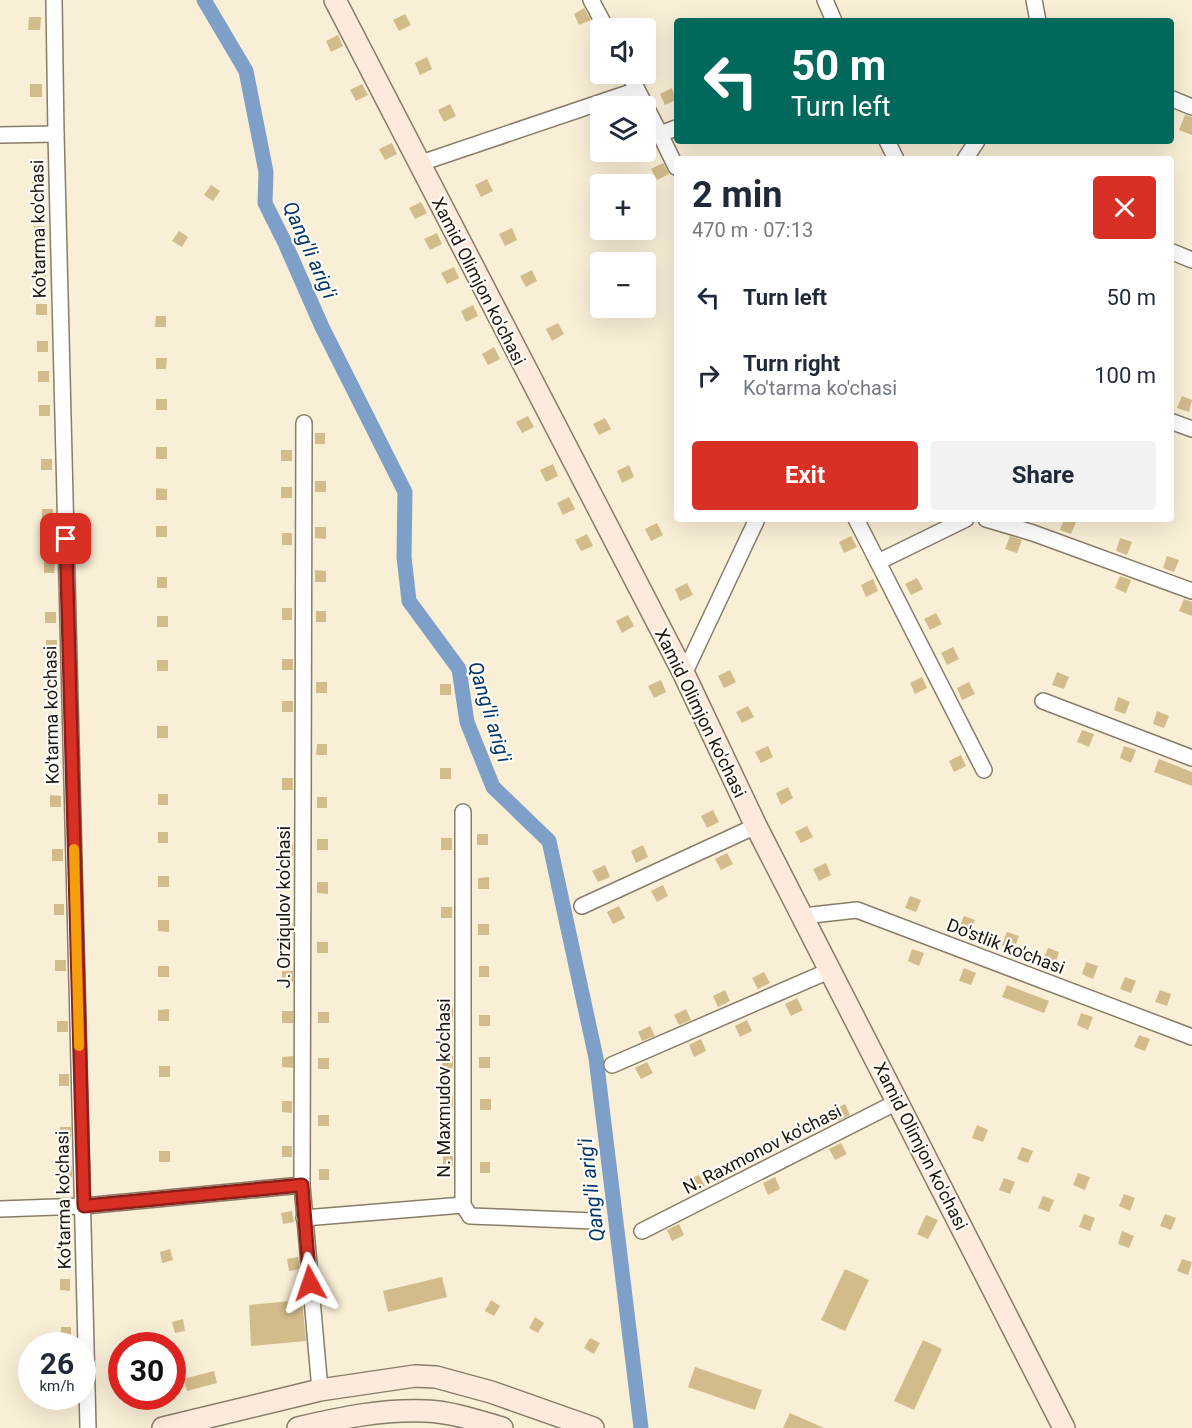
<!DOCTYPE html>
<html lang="en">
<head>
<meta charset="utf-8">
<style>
	:root { --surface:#fff; --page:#f2f2f3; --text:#1f2937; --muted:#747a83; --accent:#d93025 }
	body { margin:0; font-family:Roboto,sans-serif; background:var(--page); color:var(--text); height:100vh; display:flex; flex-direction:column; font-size:22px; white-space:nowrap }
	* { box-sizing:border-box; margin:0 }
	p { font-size:20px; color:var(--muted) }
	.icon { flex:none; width:33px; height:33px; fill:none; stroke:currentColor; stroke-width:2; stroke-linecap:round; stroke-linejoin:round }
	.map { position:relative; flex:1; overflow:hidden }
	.side { position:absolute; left:674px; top:156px; width:500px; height:366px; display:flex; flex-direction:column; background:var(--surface); border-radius:6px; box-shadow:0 6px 24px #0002 }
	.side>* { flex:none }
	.banner { position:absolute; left:674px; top:18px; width:500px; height:126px; border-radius:6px; box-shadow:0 6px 24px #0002; background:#00695c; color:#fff; overflow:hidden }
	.tools { position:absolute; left:590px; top:18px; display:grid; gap:12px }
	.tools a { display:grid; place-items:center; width:66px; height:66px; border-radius:6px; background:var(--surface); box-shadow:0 6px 24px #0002; font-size:30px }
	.speed { position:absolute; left:18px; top:1332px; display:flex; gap:12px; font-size:30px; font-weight:700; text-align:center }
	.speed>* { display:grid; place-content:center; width:78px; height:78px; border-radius:50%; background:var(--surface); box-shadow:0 6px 24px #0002; line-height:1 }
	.speed small { font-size:15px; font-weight:400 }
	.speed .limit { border:9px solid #d22; background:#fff; color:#111 }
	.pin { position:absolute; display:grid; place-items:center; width:51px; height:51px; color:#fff; margin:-26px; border-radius:12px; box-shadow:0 3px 9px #0006 }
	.me { position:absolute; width:66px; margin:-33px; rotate:355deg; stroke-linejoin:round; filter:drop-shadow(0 0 4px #0008) }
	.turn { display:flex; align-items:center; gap:21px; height:126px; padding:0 18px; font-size:27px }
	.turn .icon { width:78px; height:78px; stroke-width:2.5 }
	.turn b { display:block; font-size:42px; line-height:51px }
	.round { display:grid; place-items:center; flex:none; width:63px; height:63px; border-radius:6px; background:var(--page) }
	.headline { display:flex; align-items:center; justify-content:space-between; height:102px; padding:0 18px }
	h1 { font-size:36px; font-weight:700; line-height:45px }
	.button { display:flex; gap:12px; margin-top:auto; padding:12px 18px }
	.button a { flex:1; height:69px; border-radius:6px; background:var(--accent); color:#fff; font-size:24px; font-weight:700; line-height:69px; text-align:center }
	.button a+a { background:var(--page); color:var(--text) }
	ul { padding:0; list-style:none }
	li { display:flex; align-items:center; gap:18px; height:78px; padding:0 18px }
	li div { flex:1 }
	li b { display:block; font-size:22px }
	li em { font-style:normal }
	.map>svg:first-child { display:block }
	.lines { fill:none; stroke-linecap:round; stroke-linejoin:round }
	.canal { stroke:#7e9fc8; stroke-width:15 }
	.building { fill:#d3bc8b }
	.street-casing { stroke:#877d68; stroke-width:18 }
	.secondary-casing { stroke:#877d68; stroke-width:24 }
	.street { stroke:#fff; stroke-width:15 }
	.secondary { stroke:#fdeadd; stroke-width:21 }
	.route-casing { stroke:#8d1f18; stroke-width:15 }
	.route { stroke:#d93025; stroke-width:10 }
	.slow { stroke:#f59e0b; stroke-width:10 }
	.labels { text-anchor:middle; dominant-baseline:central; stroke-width:4.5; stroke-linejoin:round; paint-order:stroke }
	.street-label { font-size:18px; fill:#1c1810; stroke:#fefcf7 }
	.water-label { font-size:20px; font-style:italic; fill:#033566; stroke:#fefcf7 }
</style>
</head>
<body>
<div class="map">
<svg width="1192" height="1428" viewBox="0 0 1192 1428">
	<rect width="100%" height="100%" fill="#f9eed6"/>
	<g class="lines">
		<path class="canal" d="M204,0L246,71L266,172L265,203L285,243L322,327L405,492L404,557L409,601L459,669L467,722L493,787L549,841L596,1058L641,1428"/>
	</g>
	<g class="building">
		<path d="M584,8L591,20L579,25L574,14Z"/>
		<path d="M405,14L411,25L399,31L393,20Z"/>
		<path d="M29,17H41L40,30H28Z"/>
		<path d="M338,35L343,46L331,52L326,41Z"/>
		<path d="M427,57L432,69L420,75L415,63Z"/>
		<rect x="30" y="84" width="12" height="13"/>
		<path d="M362,84L368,95L356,101L350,90Z"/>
		<path d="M672,88L676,100L665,105L660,94Z"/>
		<path d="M450,104L456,116L444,122L438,110Z"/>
		<path d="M1185,115L1192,117V135L1179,130Z"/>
		<path d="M392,143L397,154L385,160L379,149Z"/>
		<path d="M663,163L669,174L657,180L651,169Z"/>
		<path d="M33,174H43V185H32Z"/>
		<path d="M487,179L493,191L481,197L475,185Z"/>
		<path d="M211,185L220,191L213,201L204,195Z"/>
		<path d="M421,202L427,213L415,219L409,208Z"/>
		<rect x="34" y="226" width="11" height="11"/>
		<path d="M512,228L517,240L505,246L499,234Z"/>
		<path d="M179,231L188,237L182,247L172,241Z"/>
		<path d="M437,233L442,244L430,250L424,239Z"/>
		<path d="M454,267L459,278L447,284L441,273Z"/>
		<path d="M532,270L537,281L526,287L520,276Z"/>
		<rect x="35" y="271" width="11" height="11"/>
		<rect x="36" y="304" width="11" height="11"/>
		<path d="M473,305L478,316L466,322L461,311Z"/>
		<path d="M156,316H166V327H155Z"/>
		<path d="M558,323L564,334L552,341L546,329Z"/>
		<rect x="37" y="341" width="11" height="11"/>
		<path d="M494,347L500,359L488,365L482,354Z"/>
		<path d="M156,358H167L166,369H156Z"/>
		<rect x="38" y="371" width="11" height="11"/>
		<path d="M1182,396L1192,400L1189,412L1177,408Z"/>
		<rect x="156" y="399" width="11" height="11"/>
		<rect x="39" y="405" width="11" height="11"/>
		<path d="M528,416L534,427L522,433L516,422Z"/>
		<path d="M605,418L611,429L599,435L593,424Z"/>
		<rect x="315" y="433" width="10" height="11"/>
		<rect x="156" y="447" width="11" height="12"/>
		<rect x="281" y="450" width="11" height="11"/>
		<rect x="41" y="459" width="11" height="11"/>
		<path d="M553,464L558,476L546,482L540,470Z"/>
		<path d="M629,465L634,477L622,483L617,471Z"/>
		<rect x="315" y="481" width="11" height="11"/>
		<rect x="281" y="487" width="11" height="11"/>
		<path d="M156,488L167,489V500H156Z"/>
		<path d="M569,497L575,509L563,515L557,503Z"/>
		<path d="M42,509H53V521L42,520Z"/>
		<path d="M1064,519L1076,522L1071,534L1060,530Z"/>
		<path d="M657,523L663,535L651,541L645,529Z"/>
		<rect x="156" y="526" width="11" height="11"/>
		<path d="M315,527H326V539L315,538Z"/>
		<rect x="282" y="533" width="10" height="12"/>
		<path d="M587,534L593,546L581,551L575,540Z"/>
		<path d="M851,536L857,547L844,553L839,542Z"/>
		<path d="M1010,536L1022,540L1017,553L1005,549Z"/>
		<path d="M1120,538L1132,542L1127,555L1116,551Z"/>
		<path d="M1167,556L1179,560L1174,572L1163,568Z"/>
		<path d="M44,562H55L54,573H44Z"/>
		<path d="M315,570L326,571V582H315Z"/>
		<path d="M1120,576L1131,580L1126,593L1115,588Z"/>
		<rect x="157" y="577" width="10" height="11"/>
		<path d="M917,578L923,589L911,595L905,584Z"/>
		<path d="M873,579L878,591L866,597L861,585Z"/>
		<path d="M687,583L693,595L680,601L675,589Z"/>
		<path d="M1184,599L1192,602V616L1179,611Z"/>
		<rect x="282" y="608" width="10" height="12"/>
		<rect x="316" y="611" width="10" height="11"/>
		<rect x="45" y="612" width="11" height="11"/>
		<path d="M936,613L942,624L930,630L924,619Z"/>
		<path d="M628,615L634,626L622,633L616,621Z"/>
		<rect x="157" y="616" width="11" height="11"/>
		<rect x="46" y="640" width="11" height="11"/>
		<path d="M953,647L959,659L947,665L941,653Z"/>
		<rect x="282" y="659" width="11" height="11"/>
		<rect x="157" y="660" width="11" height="11"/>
		<path d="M730,670L736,682L724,688L718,676Z"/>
		<path d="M1057,672L1069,677L1064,689L1052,685Z"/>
		<path d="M922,677L927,688L915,694L910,683Z"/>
		<path d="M661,680L666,692L654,698L648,686Z"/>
		<rect x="316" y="682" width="11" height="11"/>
		<path d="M969,682L975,694L962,700L957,688Z"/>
		<rect x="440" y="684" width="11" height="11"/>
		<rect x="47" y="688" width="11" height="11"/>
		<path d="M1118,697L1130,702L1125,714L1114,710Z"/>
		<rect x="282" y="701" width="11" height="11"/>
		<path d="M748,706L754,717L742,723L736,712Z"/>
		<path d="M1157,711L1169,716L1164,728L1153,724Z"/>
		<rect x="157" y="726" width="11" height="12"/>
		<path d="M1082,730L1094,734L1089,747L1077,742Z"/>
		<rect x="49" y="736" width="11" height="11"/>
		<path d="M317,744H327V755H316Z"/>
		<path d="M768,746L773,757L761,763L755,752Z"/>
		<path d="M1124,746L1136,750L1131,763L1120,758Z"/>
		<path d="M961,755L966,766L954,772L949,761Z"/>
		<path d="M1159,759L1192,772V786L1154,772Z"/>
		<rect x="440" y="768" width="11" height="11"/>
		<rect x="282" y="778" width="11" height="12"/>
		<path d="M788,787L793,798L781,805L776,793Z"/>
		<rect x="158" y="794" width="10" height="11"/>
		<path d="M50,795L61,796V807H50Z"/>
		<rect x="317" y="797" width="10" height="11"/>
		<path d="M713,810L719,822L707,828L701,816Z"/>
		<path d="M807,826L813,837L801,843L795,832Z"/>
		<rect x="158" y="832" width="10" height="11"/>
		<rect x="477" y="834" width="11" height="11"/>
		<rect x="441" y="838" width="11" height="12"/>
		<rect x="317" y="839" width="11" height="11"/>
		<path d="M282,844H293V856L282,855Z"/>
		<path d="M643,845L648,857L636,863L631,851Z"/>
		<rect x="52" y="849" width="11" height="12"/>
		<path d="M727,853L733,864L721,870L715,859Z"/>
		<path d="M826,863L831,875L819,881L813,869Z"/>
		<path d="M605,865L610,877L598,882L592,871Z"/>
		<rect x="158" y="876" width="11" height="11"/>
		<path d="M489,877V889H478V878Z"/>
		<path d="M317,882H328V894L317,893Z"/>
		<path d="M663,885L668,896L657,902L651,891Z"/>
		<path d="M910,896L921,900L916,912L905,908Z"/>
		<rect x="54" y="904" width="10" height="11"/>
		<path d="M619,906L625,918L613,924L607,912Z"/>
		<rect x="441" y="907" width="11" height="11"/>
		<path d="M964,916L975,920L970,932L959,928Z"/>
		<path d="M158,920H169V932L158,931Z"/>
		<rect x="282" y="923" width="11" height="11"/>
		<rect x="478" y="924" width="11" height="11"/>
		<path d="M1007,932L1019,936L1014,949L1002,945Z"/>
		<rect x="317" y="942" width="11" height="11"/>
		<path d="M1048,948L1059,952L1055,964L1043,960Z"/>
		<path d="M912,949L924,953L919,966L908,961Z"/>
		<rect x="55" y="960" width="11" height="11"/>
		<path d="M1086,962L1098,966L1093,979L1082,974Z"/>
		<rect x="158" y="966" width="11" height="11"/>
		<rect x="479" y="966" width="10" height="11"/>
		<path d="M964,968L976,973L971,985L959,981Z"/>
		<rect x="282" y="971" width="11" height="11"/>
		<path d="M764,972L770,983L758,989L752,978Z"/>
		<path d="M1125,977L1136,981L1131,993L1120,989Z"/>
		<path d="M1007,985L1049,1001L1044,1013L1002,997Z"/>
		<path d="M725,990L730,1001L718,1007L713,996Z"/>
		<path d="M1160,990L1171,994L1167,1006L1155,1002Z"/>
		<path d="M797,998L803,1010L791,1016L785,1004Z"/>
		<rect x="442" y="1007" width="11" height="11"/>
		<path d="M169,1009V1021H158V1010Z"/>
		<path d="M686,1009L691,1020L679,1025L674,1015Z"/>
		<rect x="282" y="1011" width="11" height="12"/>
		<rect x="318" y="1012" width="11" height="11"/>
		<path d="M1081,1013L1093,1017L1088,1030L1077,1025Z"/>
		<rect x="479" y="1015" width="11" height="11"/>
		<path d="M747,1020L752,1031L740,1037L735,1026Z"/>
		<rect x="57" y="1021" width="11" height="11"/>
		<path d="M650,1026L655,1036L642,1041L638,1032Z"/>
		<path d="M1139,1035L1150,1039L1145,1051L1134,1047Z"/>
		<path d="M701,1039L706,1051L694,1057L689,1045Z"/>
		<path d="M293,1056V1068L282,1067V1057Z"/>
		<rect x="442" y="1056" width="11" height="12"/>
		<rect x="479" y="1057" width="11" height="11"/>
		<rect x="318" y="1058" width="11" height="11"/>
		<path d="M647,1062L653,1073L641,1079L635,1068Z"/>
		<rect x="159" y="1066" width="11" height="11"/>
		<rect x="59" y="1074" width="10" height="12"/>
		<rect x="442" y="1096" width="11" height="11"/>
		<rect x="480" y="1099" width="11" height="11"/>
		<path d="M282,1101H292V1113L282,1112Z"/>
		<path d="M845,1104L850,1115L838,1121L833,1110Z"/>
		<rect x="318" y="1115" width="11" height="11"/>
		<path d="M977,1125L988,1130L983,1142L972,1138Z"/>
		<rect x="60" y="1127" width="11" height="12"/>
		<path d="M792,1128L798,1140L786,1146L780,1135Z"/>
		<path d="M841,1143L847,1154L835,1160L829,1149Z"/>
		<rect x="282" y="1146" width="10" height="11"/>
		<path d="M1022,1147L1033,1151L1028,1163L1017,1159Z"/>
		<rect x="159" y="1151" width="11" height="11"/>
		<path d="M747,1151L752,1162L740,1169L735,1157Z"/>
		<rect x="443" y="1156" width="10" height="11"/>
		<rect x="480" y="1162" width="10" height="11"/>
		<rect x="61" y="1166" width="11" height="11"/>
		<rect x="319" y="1169" width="10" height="11"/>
		<path d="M1078,1173L1090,1177L1085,1190L1073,1185Z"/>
		<path d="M699,1175L705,1186L693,1192L687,1180Z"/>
		<path d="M775,1177L780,1189L768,1195L763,1183Z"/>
		<path d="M1004,1178L1015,1182L1010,1194L999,1190Z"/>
		<path d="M1124,1194L1135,1198L1130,1211L1119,1206Z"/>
		<path d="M1043,1196L1054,1200L1049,1212L1038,1208Z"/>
		<path d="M292,1211L294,1222L283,1224L281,1213Z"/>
		<path d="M1084,1214L1095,1218L1090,1231L1079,1227Z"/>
		<path d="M1165,1214L1176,1218L1171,1230L1160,1226Z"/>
		<path d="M926,1215L938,1220L928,1239L917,1234Z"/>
		<path d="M679,1224L684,1235L672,1241L667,1230Z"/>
		<path d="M1122,1231L1134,1236L1129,1248L1118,1244Z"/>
		<rect x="59" y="1238" width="10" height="11"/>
		<path d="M170,1249L173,1260L162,1263L160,1252Z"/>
		<path d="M298,1257L300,1269L289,1271L287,1259Z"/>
		<path d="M1182,1259L1192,1262L1188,1275L1177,1271Z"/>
		<path d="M845,1269L869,1280L845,1331L821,1320Z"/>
		<path d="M442,1277L447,1297L388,1312L383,1291Z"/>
		<path d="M60,1279H70V1291L60,1290Z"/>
		<path d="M302,1300L306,1341L251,1346L249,1305Z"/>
		<path d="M491,1300L500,1306L494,1316L485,1311Z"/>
		<path d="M535,1317L544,1323L538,1333L529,1328Z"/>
		<path d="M183,1319L185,1331L175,1333L172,1322Z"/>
		<rect x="61" y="1327" width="10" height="11"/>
		<path d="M590,1338L600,1343L594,1354L584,1348Z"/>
		<path d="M923,1340L942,1349L914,1410L894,1401Z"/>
		<path d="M695,1367L762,1390L755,1410L688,1387Z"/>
		<path d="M214,1371L217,1383L187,1391L183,1379Z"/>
		<path d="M790,1413L824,1428H783Z"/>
	</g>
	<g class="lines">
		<defs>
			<g id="street">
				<path d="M54,0L56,134L88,1428"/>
				<path d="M591,0L606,28"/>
				<path d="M825,0L834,21"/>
				<path d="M1034,0L1038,21"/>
				<path d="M629,74L660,134"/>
				<path d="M1170,98L1192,107"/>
				<path d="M676,128L660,134L676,167"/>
				<path d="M0,135L56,134"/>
				<path d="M887,141L896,159"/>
				<path d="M965,159L977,141"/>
				<path d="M418,164L637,90"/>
				<path d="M1170,251L1192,260"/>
				<path d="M1170,421L1192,429"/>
				<path d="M304,423L302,1185L320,1390"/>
				<path d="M856,519L984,770"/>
				<path d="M986,519L1033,533L1192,591"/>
				<path d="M878,562L966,519"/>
				<path d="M684,674L757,519"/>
				<path d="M1043,701L1192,758"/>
				<path d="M582,906L756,826"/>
				<path d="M803,916L857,910L1192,1037"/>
				<path d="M612,1065L831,970"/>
				<path d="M463,1205L470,1216L594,1221"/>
				<path d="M0,1209L84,1206L302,1185"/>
				<path d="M304,1218L463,1205V812"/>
				<path d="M642,1231L899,1101"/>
			</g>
			<g id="secondary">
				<path d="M335,0L684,674L756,826L1064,1428"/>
				<path d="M163,1428L320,1390L415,1376L436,1377L491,1392L593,1428"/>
				<path d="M298,1428C340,1418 383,1409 426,1411C452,1412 478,1421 502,1428"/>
			</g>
		</defs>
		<use href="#street" class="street-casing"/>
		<use href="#secondary" class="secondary-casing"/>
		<use href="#street" class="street"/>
		<use href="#secondary" class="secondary"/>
	</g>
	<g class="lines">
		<defs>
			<path id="route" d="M66,539L84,1206L302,1185L310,1283"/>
		</defs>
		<use href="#route" class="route-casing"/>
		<use href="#route" class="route"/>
		<path class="slow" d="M74,849L79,1046"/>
	</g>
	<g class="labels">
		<g class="street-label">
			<text transform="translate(38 229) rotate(-91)">Ko'tarma ko'chasi</text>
			<text transform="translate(479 281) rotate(63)">Xamid Olimjon ko'chasi</text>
			<text transform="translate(701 713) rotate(64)">Xamid Olimjon ko'chasi</text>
			<text transform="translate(51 715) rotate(-91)">Ko'tarma ko'chasi</text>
			<text transform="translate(283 907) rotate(-90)">J. Orziqulov ko'chasi</text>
			<text transform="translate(1006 946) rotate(21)">Do'stlik ko'chasi</text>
			<text transform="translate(443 1088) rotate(-90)">N. Maxmudov ko'chasi</text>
			<text transform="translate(921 1146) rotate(63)">Xamid Olimjon ko'chasi</text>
			<text transform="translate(762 1149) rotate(-27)">N. Raxmonov ko'chasi</text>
			<text transform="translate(63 1200) rotate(-91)">Ko'tarma ko'chasi</text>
		</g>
		<g class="water-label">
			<text transform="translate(310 250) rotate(66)">Qang'li arig'i</text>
			<text transform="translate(490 712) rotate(73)">Qang'li arig'i</text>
			<text transform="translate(591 1190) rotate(-97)">Qang'li arig'i</text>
		</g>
	</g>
</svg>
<div class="tools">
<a><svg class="icon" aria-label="sound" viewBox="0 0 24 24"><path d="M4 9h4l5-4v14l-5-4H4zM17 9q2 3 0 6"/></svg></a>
<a><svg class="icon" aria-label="layers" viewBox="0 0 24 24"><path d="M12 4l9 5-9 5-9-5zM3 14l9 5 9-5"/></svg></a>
<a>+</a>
<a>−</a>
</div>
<div class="speed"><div>26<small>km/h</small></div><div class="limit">30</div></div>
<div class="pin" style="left:66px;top:539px;background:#d93025"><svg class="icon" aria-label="arrive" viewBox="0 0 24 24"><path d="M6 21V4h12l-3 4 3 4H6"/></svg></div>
<svg class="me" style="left:310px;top:1283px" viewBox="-20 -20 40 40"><path d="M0-17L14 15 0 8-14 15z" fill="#d93025" stroke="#fff" stroke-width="4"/></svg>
<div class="banner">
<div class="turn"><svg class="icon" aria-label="left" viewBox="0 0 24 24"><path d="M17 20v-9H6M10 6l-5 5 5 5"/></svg><div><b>50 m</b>Turn left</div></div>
</div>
<section class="side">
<div class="headline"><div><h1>2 min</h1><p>470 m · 07:13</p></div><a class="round" style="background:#d93025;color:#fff"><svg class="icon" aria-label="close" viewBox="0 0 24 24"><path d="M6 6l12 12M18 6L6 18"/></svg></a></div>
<ul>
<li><svg class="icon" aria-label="left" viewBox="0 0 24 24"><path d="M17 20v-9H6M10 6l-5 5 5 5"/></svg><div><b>Turn left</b></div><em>50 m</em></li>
<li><svg class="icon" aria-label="right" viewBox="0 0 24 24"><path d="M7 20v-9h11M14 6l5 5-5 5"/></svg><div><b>Turn right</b><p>Ko'tarma ko'chasi</p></div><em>100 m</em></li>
</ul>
<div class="button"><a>Exit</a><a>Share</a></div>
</section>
</div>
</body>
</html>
